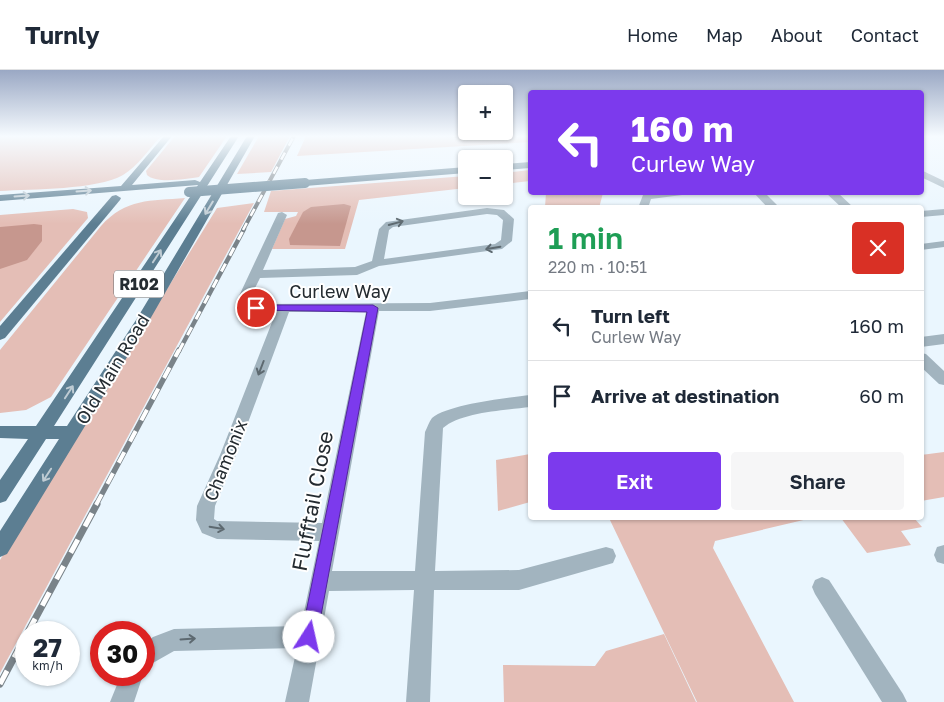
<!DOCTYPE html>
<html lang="en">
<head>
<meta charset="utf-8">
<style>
	:root { --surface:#fff; --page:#f6f6f7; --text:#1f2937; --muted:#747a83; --line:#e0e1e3; --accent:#7c3aed }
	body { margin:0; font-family:"Golos Text",sans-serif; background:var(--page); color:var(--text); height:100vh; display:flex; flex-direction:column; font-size:19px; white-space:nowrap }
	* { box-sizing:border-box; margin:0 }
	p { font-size:16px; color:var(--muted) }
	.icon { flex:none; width:28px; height:28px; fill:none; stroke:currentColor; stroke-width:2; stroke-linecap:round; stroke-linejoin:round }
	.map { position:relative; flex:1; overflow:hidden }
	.sheet { position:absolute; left:528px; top:135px; width:396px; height:315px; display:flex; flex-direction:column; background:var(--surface); border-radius:5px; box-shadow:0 1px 4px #0004 }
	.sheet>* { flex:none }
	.hud { position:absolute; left:528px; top:20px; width:396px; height:105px; border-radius:5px; box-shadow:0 1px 4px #0004; background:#7c3aed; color:#fff; overflow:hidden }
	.buttons { position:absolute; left:458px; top:15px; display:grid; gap:10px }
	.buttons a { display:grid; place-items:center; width:55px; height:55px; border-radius:5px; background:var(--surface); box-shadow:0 1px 4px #0004; font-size:25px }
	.speed { position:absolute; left:15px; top:551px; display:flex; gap:10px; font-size:25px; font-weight:700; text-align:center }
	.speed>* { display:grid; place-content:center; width:65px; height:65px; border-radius:50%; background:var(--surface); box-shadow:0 1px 4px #0004; line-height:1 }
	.speed small { font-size:12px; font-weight:400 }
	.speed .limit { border:8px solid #d22; background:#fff; color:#111 }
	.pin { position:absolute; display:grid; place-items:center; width:42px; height:42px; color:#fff; margin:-21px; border:2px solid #fff; border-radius:50%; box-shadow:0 1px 5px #0007 }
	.me { position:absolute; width:55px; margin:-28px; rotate:10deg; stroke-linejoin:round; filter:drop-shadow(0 0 4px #0008) }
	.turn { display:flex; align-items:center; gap:18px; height:105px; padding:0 20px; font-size:22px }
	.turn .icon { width:65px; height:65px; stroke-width:2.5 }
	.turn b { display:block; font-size:35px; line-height:42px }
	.round { display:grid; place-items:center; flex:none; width:52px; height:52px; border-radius:5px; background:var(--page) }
	.overview { display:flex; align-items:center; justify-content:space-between; height:85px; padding:0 20px }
	h1 { font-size:30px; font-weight:600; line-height:38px; color:#1e9e55 }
	.cta { display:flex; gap:10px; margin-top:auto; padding:10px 20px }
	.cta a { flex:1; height:58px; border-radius:5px; background:var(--accent); color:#fff; font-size:20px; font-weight:600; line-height:58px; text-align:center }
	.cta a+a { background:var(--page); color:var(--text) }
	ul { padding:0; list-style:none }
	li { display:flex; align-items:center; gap:15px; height:70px; padding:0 20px; border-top:1px solid var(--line) }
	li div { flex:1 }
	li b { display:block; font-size:19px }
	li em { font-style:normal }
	header { display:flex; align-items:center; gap:30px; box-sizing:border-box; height:70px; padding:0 25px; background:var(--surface); border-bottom:1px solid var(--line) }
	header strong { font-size:24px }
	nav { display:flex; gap:28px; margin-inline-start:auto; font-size:18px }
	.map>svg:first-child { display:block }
	.green { fill:#e4beb6 }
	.water { fill:#c6978e }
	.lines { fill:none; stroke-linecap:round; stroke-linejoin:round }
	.stream { stroke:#c6978e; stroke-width:3 }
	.minor { fill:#a2b4bf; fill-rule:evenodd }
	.major { fill:#5c7e92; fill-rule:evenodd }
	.rail-far3-casing { stroke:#7a8389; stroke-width:4 }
	.rail-far2-casing { stroke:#7a8389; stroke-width:4.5 }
	.rail-far1-casing { stroke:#7a8389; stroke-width:5.5 }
	.rail-casing { stroke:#7a8389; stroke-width:7 }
	.rail-far3 { stroke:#fff; stroke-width:2.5; stroke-dasharray:8; stroke-linecap:butt }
	.rail-far2 { stroke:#fff; stroke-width:3; stroke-dasharray:9; stroke-linecap:butt }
	.rail-far1 { stroke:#fff; stroke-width:4; stroke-dasharray:12; stroke-linecap:butt }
	.rail { stroke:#fff; stroke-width:5; stroke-dasharray:15; stroke-linecap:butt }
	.major-bridge { stroke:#5c7e92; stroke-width:10 }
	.oneway { stroke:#becbd3 }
	.oneway2 { stroke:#5d6970 }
	.route { fill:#7c3aed; stroke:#51269a }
	.labels { text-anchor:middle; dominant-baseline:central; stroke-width:4; stroke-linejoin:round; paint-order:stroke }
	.shield { fill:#fff; stroke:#666b6e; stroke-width:1 }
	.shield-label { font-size:16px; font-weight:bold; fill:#242b30 }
	.street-label { font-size:18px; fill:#242b30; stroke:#fff }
	.near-street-label { font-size:21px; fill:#242b30; stroke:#fff }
</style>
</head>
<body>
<header>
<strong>Turnly</strong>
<nav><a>Home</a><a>Map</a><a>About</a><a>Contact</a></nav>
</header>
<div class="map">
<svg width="944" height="632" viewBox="0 0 944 632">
	<rect width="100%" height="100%" fill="#eaf6fe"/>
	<g class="green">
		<path d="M0,66H161C149,79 138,96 123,105C96,120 33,119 0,121Z"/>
		<path d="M175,66H227L199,107C186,109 156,114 147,105L146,101Z"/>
		<path d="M259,66H290L271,102L237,104Z"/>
		<path d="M306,66H530V72L297,86Z"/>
		<path d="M530,100V111L504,114V103Z"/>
		<path d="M466,106V118L359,130L345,179H272L285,149L296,146L298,142H264L271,121Z"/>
		<path d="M546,123V122L603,123L599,138L545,137Z"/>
		<path d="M185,128L51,327L26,340L0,343V280L101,156C126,128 150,131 185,128Z"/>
		<path d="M254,133L0,603V490L217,138Z"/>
		<path d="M73,139L87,142L88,148L0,252V145Z"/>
		<path d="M944,382V427L921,431V385Z"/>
		<path d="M530,384V432L498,441L496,390Z"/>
		<path d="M609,448H812L715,471L713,478L794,632H697Z"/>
		<path d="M841,448H914L922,457L901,461L911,475L867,483Z"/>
		<path d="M664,564L696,632H504L503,595L595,596L606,581Z"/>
	</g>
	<g class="water">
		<path d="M344,134L351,136L340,176L290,175L289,169L303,142L311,137Z"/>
		<path d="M34,154L42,155V171L27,190L0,199V157Z"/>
	</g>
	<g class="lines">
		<path class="stream" d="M448,66L481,68L514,66"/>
		<g class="minor">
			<path d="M921,100L944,111V118L921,107Z"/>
			<path d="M657,122H687L682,125L651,129L648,138H638L643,125Z"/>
			<path d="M753,122H764L780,138H768Z"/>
			<path d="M825,122H837L854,138H842Z"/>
			<path d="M487,138L504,140L514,149L512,171L502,179L379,196L357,205L260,208L251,226L253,232L258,234L430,233L530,221V229L430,241H379L332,501H415L425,362C427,358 429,352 432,348C449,334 507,328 530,325V337C506,340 461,342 443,358L435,501L519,500L606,477L613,479L616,486L613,493L519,520H434L430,632H406L414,520L329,521L309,632H285L297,578L174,581L144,598V574L153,567L174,559L301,556L319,471L217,469L202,463L196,450L197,436L220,385L276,242C258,242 246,245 239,226L278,143L282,142L287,145L263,200L355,197L372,191L379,159L386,152ZM487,144L497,145L503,150L501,170L495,174L384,189L389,160L393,157ZM289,242H366L322,453L217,451L214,449L215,436L236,385Z"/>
			<path d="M944,139V145L921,147V141Z"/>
			<path d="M944,171V177L921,180V174Z"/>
			<path d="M944,264V274L921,277V267Z"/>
			<path d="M921,283L926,284L944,301V315L939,314L921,297Z"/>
			<path d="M944,475V494L937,492L934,485L937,477Z"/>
			<path d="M822,507L829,510L903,624L907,632H882L815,524L812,517L815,510Z"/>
			<path d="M121,605H143L134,632H110Z"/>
		</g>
		<g class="major">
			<path d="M164,66H172L132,115L195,110L200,112L231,66H239L54,356H67L136,250L247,66H255L149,251L7,484L0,487V461L59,369H46L6,431L0,433V410L28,369L0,368V356H36L198,115L0,131V125L121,116Z"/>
			<path d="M530,92V98L504,100V94Z"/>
			<path d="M466,97V103L305,116L300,113L305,110Z"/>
			<path d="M116,125L121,128L120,130L5,268L0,270V256L112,126Z"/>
		</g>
		<defs>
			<path id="rail-far3" d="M243,160L294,66"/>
			<path id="rail-far2" d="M179,281L244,159"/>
			<path id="rail-far1" d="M96,435L179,280"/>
			<g id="rail">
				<path d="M28,562L97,434"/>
				<path d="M0,614L26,565"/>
			</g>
		</defs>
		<use href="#rail-far3" class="rail-far3-casing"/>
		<use href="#rail-far2" class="rail-far2-casing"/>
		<use href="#rail-far1" class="rail-far1-casing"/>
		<use href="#rail" class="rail-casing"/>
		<use href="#rail-far3" class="rail-far3"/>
		<use href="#rail-far2" class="rail-far2"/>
		<use href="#rail-far1" class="rail-far1"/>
		<use href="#rail" class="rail"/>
		<path class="major-bridge" d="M189,122L305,113"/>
	</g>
	<defs><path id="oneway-shaft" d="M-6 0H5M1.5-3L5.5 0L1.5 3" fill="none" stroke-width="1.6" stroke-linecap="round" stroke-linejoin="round" transform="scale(1.25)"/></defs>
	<g class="oneway">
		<use href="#oneway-shaft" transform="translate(84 121) rotate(-4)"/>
		<use href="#oneway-shaft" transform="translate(22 126) rotate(-4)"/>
		<use href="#oneway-shaft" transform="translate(209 138) rotate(121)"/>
		<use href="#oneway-shaft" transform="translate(157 186) rotate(-57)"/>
		<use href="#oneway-shaft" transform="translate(69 322) rotate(-57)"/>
		<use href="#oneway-shaft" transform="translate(47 405) rotate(123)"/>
	</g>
	<g class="oneway2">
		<use href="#oneway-shaft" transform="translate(396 153) rotate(-15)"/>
		<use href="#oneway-shaft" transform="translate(493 178) rotate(170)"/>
		<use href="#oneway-shaft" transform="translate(261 298) rotate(111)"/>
		<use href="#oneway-shaft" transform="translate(217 458) rotate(10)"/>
		<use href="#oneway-shaft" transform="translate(188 569) rotate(-4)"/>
	</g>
	<linearGradient id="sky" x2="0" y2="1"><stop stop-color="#9aa8c4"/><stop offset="0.43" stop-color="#f6fbff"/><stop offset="1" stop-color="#f6fbff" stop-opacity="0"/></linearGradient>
	<rect width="944" height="154" fill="url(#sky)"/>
	<path class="route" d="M256,235H373L378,238L317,567L315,573L309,575L304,573L301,567L367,242L253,240V236Z"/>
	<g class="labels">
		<rect class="shield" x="114" y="200.5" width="50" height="27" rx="4"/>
		<g class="shield-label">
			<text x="139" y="214">R102</text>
		</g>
		<g class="street-label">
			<text x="340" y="221">Curlew Way</text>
			<text transform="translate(112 299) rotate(-59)">Old Main Road</text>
			<text transform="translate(225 390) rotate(-68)">Chamonix</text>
		</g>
		<g class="near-street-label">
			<text transform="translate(312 431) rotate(-79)">Flufftail Close</text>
		</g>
	</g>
</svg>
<div class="buttons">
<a>+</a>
<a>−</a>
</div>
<div class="speed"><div>27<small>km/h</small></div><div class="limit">30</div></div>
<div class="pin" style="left:256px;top:238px;background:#d93025"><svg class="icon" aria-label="arrive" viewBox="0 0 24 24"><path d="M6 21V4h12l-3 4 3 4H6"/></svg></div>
<svg class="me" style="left:309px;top:567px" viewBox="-20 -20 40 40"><circle r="19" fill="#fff"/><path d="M0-13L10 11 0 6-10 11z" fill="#7c3aed"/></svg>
<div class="hud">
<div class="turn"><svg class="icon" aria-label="left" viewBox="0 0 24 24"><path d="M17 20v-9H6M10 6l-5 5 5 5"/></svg><div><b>160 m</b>Curlew Way</div></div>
</div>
<section class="sheet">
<div class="overview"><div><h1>1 min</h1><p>220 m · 10:51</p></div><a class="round" style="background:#d93025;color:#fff"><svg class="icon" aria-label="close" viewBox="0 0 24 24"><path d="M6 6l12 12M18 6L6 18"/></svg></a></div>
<ul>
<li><svg class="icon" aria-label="left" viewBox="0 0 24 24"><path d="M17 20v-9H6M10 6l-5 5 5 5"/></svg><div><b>Turn left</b><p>Curlew Way</p></div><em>160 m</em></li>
<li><svg class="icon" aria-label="arrive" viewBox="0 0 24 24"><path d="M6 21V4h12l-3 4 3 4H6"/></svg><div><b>Arrive at destination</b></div><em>60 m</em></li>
</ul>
<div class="cta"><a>Exit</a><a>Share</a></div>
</section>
</div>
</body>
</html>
